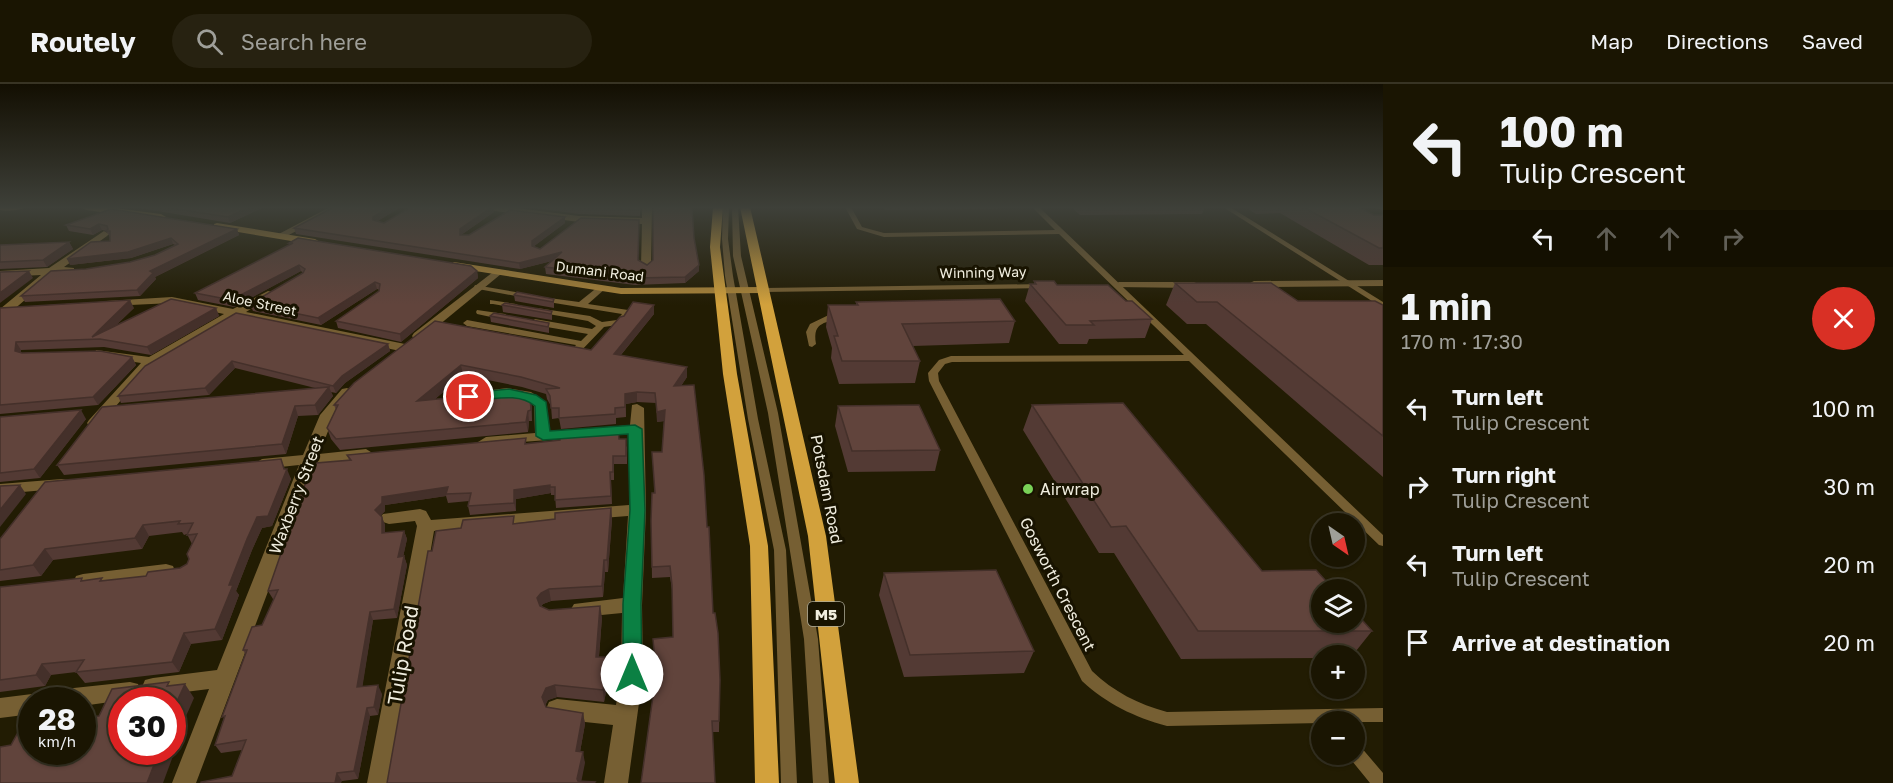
<!DOCTYPE html>
<html lang="en">
<head>
<meta charset="utf-8">
<style>
	:root { --surface:#1a1502; --page:#272211; --text:#f1f3f6; --muted:#9f9f99; --line:#383424 }
	body { margin:0; font-family:"Golos Text",sans-serif; background:var(--page); color:var(--text); height:100vh; display:flex; flex-direction:column; font-size:22px; white-space:nowrap }
	* { box-sizing:border-box; margin:0 }
	p { font-size:20px; color:var(--muted) }
	.icon { flex:none; width:33px; height:33px; fill:none; stroke:currentColor; stroke-width:2; stroke-linecap:round; stroke-linejoin:round }
	.map { position:relative; flex:1; overflow:hidden }
	.panel { display:flex; flex-direction:column; background:var(--surface); width:510px }
	.panel>* { flex:none }
	.hud { background:#1a1502; color:var(--text); overflow:hidden }
	.needle { width:39px; rotate:146deg }
	.buttons { position:absolute; left:1311px; top:429px; display:grid; gap:12px }
	.buttons a { display:grid; place-items:center; width:54px; height:54px; border-radius:50%; background:var(--surface); box-shadow:0 2px 4px #0004,0 0 0 2px var(--line); font-size:30px }
	.speed { position:absolute; left:18px; top:603px; display:flex; gap:12px; font-size:30px; font-weight:700; text-align:center }
	.speed>* { display:grid; place-content:center; width:78px; height:78px; border-radius:50%; background:var(--surface); box-shadow:0 2px 4px #0004,0 0 0 2px var(--line); line-height:1 }
	.speed small { font-size:15px; font-weight:400 }
	.speed .limit { border:9px solid #d22; background:#fff; color:#111 }
	.pin { position:absolute; display:grid; place-items:center; width:51px; height:51px; color:#fff; margin:-26px; border:3px solid #fff; border-radius:50%; box-shadow:0 2px 6px #0007 }
	.me { position:absolute; width:66px; margin:-33px; rotate:0deg; stroke-linejoin:round; filter:drop-shadow(0 0 4px #0008) }
	.turn { display:flex; align-items:center; gap:21px; height:126px; padding:0 18px; font-size:27px }
	.turn .icon { width:78px; height:78px; stroke-width:2.5 }
	.turn b { display:block; font-size:42px; line-height:51px }
	.lanes { display:flex; align-items:center; height:57px; padding:0 18px; background:#0003; justify-content:center; gap:30px; direction:ltr }
	.lanes .off { opacity:.35 }
	.round { display:grid; place-items:center; flex:none; width:63px; height:63px; border-radius:32px; background:var(--page) }
	.headline { display:flex; align-items:center; justify-content:space-between; height:102px; padding:0 18px }
	h1 { font-size:36px; font-weight:700; line-height:45px }
	ul { padding:0; list-style:none }
	li { display:flex; align-items:center; gap:18px; height:78px; padding:0 18px }
	li div { flex:1 }
	li b { display:block; font-size:22px }
	li em { font-style:normal }
	header { display:flex; align-items:center; gap:36px; box-sizing:border-box; height:84px; padding:0 30px; background:var(--surface); border-bottom:2px solid var(--line) }
	header strong { font-size:28px }
	nav { display:flex; gap:33px; margin-inline-start:auto; font-size:21px }
	.search { width:420px; height:54px; background:var(--page); display:flex; align-items:center; gap:15px; box-sizing:border-box; padding:0 21px; border-radius:33px; color:var(--muted); font-size:22px }
	main { display:flex; flex:1; min-height:0 }
	.map>svg:first-child { display:block }
	.lines { fill:none; stroke-linecap:round; stroke-linejoin:round }
	.lane { fill:#765f33; fill-rule:evenodd }
	.street { fill:#765f33; fill-rule:evenodd }
	.secondary { fill:#aa8439; fill-rule:evenodd }
	.primary { fill:#d2a13c; fill-rule:evenodd }
	.wall { fill:#533a34 }
	.shaded-wall { fill:#44302a }
	.building { fill:#61443c; stroke:#44302a; stroke-width:1.5 }
	.route { fill:#0b8043; stroke:#07532c; stroke-width:1.5 }
	.poi-dot { fill:#7ad157; stroke:#181300; stroke-width:2 }
	.labels { text-anchor:middle; dominant-baseline:central; stroke-width:6; stroke-linejoin:round; paint-order:stroke }
	.far-street-label { font-size:14px; fill:#f0edde; stroke:#181300 }
	.shield { fill:#181300; stroke:#afac9b; stroke-width:1.5 }
	.shield-label { font-size:15px; font-weight:bold; fill:#f0edde }
	.street-label { font-size:16px; fill:#f0edde; stroke:#181300 }
	.poi-label { font-size:16px; fill:#f0edde; stroke:#181300; text-anchor:start }
	.near-street-label { font-size:20px; fill:#f0edde; stroke:#181300 }
</style>
</head>
<body>
<header>
<strong>Routely</strong>
<div class="search"><svg class="icon" aria-label="search" viewBox="0 0 24 24"><circle cx="10" cy="10" r="6"/><path d="M15 15l6 6"/></svg>Search here</div>
<nav><a>Map</a><a>Directions</a><a>Saved</a></nav>
</header>
<main>
<div class="map">
<svg width="1383" height="699" viewBox="0 0 1383 699">
	<rect width="100%" height="100%" fill="#221c03"/>
	<g class="lines">
		<g class="lane">
			<path d="M723,123H729L728,155L733,192L758,335L786,466L797,699H781L774,466L748,335L725,192L722,155Z"/>
			<path d="M732,123H738L741,172L778,329L818,555L829,699H813L804,555L768,329L733,172Z"/>
			<path d="M845,123H851L862,143L884,149L1055,146L1032,123H1039L1383,451V462L1379,461L1189,277L952,278L945,280L938,289L939,297L1092,587C1114,608 1138,620 1167,628L1383,624V638H1322V639L1167,642C1134,633 1107,620 1082,597L929,297L928,289L939,276L951,272L1184,271L1059,150L884,153L857,145Z"/>
			<path d="M1223,123H1230L1383,218V224Z"/>
			<path d="M1371,123H1383V126Z"/>
			<path d="M1043,200L1047,202L1046,204L764,208L760,206L764,204Z"/>
			<path d="M475,201L527,210L531,212L527,214L478,205L474,203Z"/>
			<path d="M599,202H605L606,204L588,220L628,226L632,228L623,240L604,243L578,270H572L564,266L568,263L573,265L576,261L467,242L463,239L467,236L581,257L588,250L535,241L531,238L535,235L592,245L596,242L588,237L537,228L533,226L537,224L590,232L602,238L617,236L622,230L542,217L538,215L542,213L579,218Z"/>
			<path d="M490,216L516,220L520,222L516,224L493,220H490Z"/>
			<path d="M477,226L505,230L509,233L505,236L477,230L476,228Z"/>
			<path d="M835,228H841L842,230C827,242 812,235 816,260L812,263L809,262L806,248L810,240Z"/>
			<path d="M1354,660L1360,662L1383,689V699H1370L1348,672L1347,670H1354Z"/>
		</g>
		<g class="street">
			<path d="M330,123H342L283,154L275,152Z"/>
			<path d="M483,123H509L579,132L642,134V123H652L651,182L646,185L641,182L642,140L579,138L488,126Z"/>
			<path d="M104,147L109,150L107,152L64,183L74,184V188L55,190L4,234L0,235V225L41,191L0,193V187L49,184Z"/>
			<path d="M497,185L501,186V190L422,255H414L412,252L414,249Z"/>
			<path d="M1383,196V202L1254,203L1248,200L1254,197Z"/>
			<path d="M1119,198H1194L1200,201L1194,204L1115,203L1113,201Z"/>
			<path d="M268,207L272,208V212L246,228L405,260L411,264L405,268L237,233L156,280L133,302L99,342H89L87,339L89,336L141,279L96,272L95,269L96,266L149,273L224,230L172,219L110,222L104,219L106,217L172,213L233,225Z"/>
			<path d="M347,304L354,308L334,332L319,370L366,365L374,370L366,375L316,380L196,699H172L209,605L153,612L145,610L142,603L145,596L153,594L217,586L299,381L262,385L254,380L262,375L303,371L320,331L342,305Z"/>
			<path d="M507,304L531,308L546,318L550,348L630,341L632,321L637,320L644,324L646,426L642,521L643,590L628,699H604L613,641L557,635L549,632L546,625L549,618L557,615L616,621L621,590L622,529L581,533L574,530L571,525L574,520L623,514L628,432L434,447L391,699H367L417,442L415,437L389,440L383,438L380,434L383,430L420,425L426,427L431,436L629,421V350L481,361L478,358L486,353L535,349L534,322C516,306 490,313 469,317L462,313L469,309Z"/>
			<path d="M62,395L68,396L70,400L68,404L0,410V400Z"/>
			<path d="M166,480L173,482L175,487L173,492L166,494L83,504L76,502L74,497L76,492L83,490Z"/>
			<path d="M130,598L138,600L141,607L138,614L82,622V616H44L47,609L55,606Z"/>
			<path d="M32,610L40,613L41,616H32V630L0,634V614Z"/>
		</g>
		<g class="secondary">
			<path d="M0,123H25C19,127 7,127 0,126Z"/>
			<path d="M81,123H107L161,130L166,133L161,136L86,126Z"/>
			<path d="M217,139L315,155L320,158L315,161L214,144V140Z"/>
			<path d="M454,178L621,204L764,203L770,206L764,209L621,210L450,183L449,181Z"/>
		</g>
		<g class="primary">
			<path d="M713,123H723L720,163L737,290L768,462L779,699H755L750,462L723,290L710,163Z"/>
			<path d="M740,123H750L826,452L859,699H835L808,452Z"/>
		</g>
	</g>
	<g class="wall">
		<path d="M133,123H264L230,139Z"/>
		<path d="M334,123H401L377,137L384,139L494,128L461,151H469L565,133V139L534,162L540,165L639,176L647,181L694,154L699,187L685,199L635,201L546,190L545,183L552,177L520,185L296,150L294,144Z"/>
		<path d="M527,123H640V132L579,130Z"/>
		<path d="M884,123H999L998,125L885,126Z"/>
		<path d="M1071,123H1205L1202,130L1080,131Z"/>
		<path d="M1245,123H1358L1374,131H1383V181H1369L1280,129L1256,130Z"/>
		<path d="M111,125L237,145L239,151L155,193L156,195L140,212L25,218L21,212L86,185L130,178L155,171L175,161L173,160L131,174L70,181L110,157V153L106,147L102,146L93,151L69,147L66,141Z"/>
		<path d="M69,158L73,165L47,183L0,185V161Z"/>
		<path d="M289,159L477,187L478,194L401,258L338,244L336,237L379,207L380,206L377,205L321,241L253,227L250,220L303,189L301,187L234,223L198,216L195,209L290,161Z"/>
		<path d="M1034,197L1057,201L1126,217L1152,235L1145,254L1089,255L1087,260H1059L1025,217L1030,200H1034Z"/>
		<path d="M1175,199L1298,217L1383,221V393L1206,240H1187L1166,221Z"/>
		<path d="M514,211L554,215V224L515,217Z"/>
		<path d="M856,218L1015,237L1009,259L913,262L920,277L915,299L839,300L831,274L832,264L826,243L828,221H856Z"/>
		<path d="M502,221L552,227V236L503,228Z"/>
		<path d="M654,221V230L621,271L687,293L681,302L707,443L713,529L720,596L719,648H713L673,553V512L670,493L652,494L651,437L654,409L662,368L664,337L657,338L656,319L637,318L626,320V333L616,334V340L561,345L559,334L552,335L551,322L547,315L546,310L522,303L463,291L434,316L532,323V337H529L528,348L340,366L331,355L327,344L336,326L334,321L435,237L591,266Z"/>
		<path d="M0,224H134L116,241L216,224L219,232L151,271L104,263L21,266L20,269L132,273L136,281L98,321L0,330Z"/>
		<path d="M490,232L549,239V249L491,238Z"/>
		<path d="M388,260L390,267L345,299L336,309L331,308L333,312L318,331L298,332L286,370L64,391L57,381L315,304L235,284L209,311L121,319L118,312L145,282Z"/>
		<path d="M1032,321L1262,487L1372,547L1352,572H1322V574L1181,575L1114,469H1099L1023,346Z"/>
		<path d="M838,322L940,366L935,387L848,388L835,342Z"/>
		<path d="M0,333L86,335L40,394L0,398Z"/>
		<path d="M526,354V359L619,355L627,363V380H614V396H611L612,420L556,424L555,411H551V409L516,415V427L470,431L468,422L469,417L448,419L446,412L385,421V427L381,431L385,441V449L404,447L407,455L403,473L404,472L407,481L397,534L373,536L362,603L382,610L378,631L370,632L358,695L342,697L232,692L242,666L221,669L215,661L245,570L243,566L262,541L274,515H273L268,507L314,386L349,376L347,371Z"/>
		<path d="M285,385L291,395L272,442L262,444L252,466L236,507L239,511L222,556L191,560L179,588L85,599L76,588L51,591L45,602L0,608V503L84,496L104,497L146,492L180,484L187,480L189,475L192,460L187,450L184,451L182,448L149,452L142,465L53,476L41,492L0,497V455Z"/>
		<path d="M611,424L612,435L608,488H605L603,513L551,517L543,520L541,522L549,526L602,533L599,573H610L611,584L604,618L557,613L548,616L545,621L546,623L583,629L585,640L580,668L585,679L387,699L432,467L515,439L555,435Z"/>
		<path d="M884,489L1034,567L1024,589L904,593L879,511Z"/>
	</g>
	<g class="shaded-wall">
		<path d="M250,123H264L230,139L228,133Z"/>
		<path d="M390,123H401L375,139L373,136V133Z"/>
		<path d="M492,123H494V128L461,151L460,145Z"/>
		<path d="M565,133V139L533,163V168L532,157Z"/>
		<path d="M99,140L102,146L93,151L90,145Z"/>
		<path d="M237,145L239,151L155,193L156,195L140,212L137,206L150,187Z"/>
		<path d="M171,154L173,160L131,174L70,181L67,175Z"/>
		<path d="M69,158L73,165L47,183L43,176Z"/>
		<path d="M562,168L563,174L520,185L519,179Z"/>
		<path d="M299,181L301,187L234,223L231,216Z"/>
		<path d="M699,181V187L685,199V193Z"/>
		<path d="M29,187L33,194L0,219V209Z"/>
		<path d="M477,187L478,194L401,258L400,250Z"/>
		<path d="M375,198L377,205L321,241L318,234Z"/>
		<path d="M130,216L134,224L102,255L92,253Z"/>
		<path d="M654,221V230L614,279V270Z"/>
		<path d="M216,224L219,232L151,271L147,263Z"/>
		<path d="M16,258L21,266L20,275L15,267Z"/>
		<path d="M388,260L390,267L345,299L336,309L333,302L342,292Z"/>
		<path d="M132,273L136,281L98,321L93,313Z"/>
		<path d="M232,277L235,284L209,311L205,304Z"/>
		<path d="M461,281L463,291L420,328L417,317Z"/>
		<path d="M687,283V293L674,312V302Z"/>
		<path d="M329,303L333,312L318,331L315,321Z"/>
		<path d="M637,308V318L626,320V333L625,310Z"/>
		<path d="M530,313L532,323V337L531,326Z"/>
		<path d="M295,322L298,332L286,370L282,360Z"/>
		<path d="M81,326L86,335L40,394L34,385Z"/>
		<path d="M665,326V337L657,338V328Z"/>
		<path d="M528,327L529,337L528,348L526,338Z"/>
		<path d="M281,375L286,388L287,385L291,395L272,442L262,444L252,466L236,507L239,511L222,556L215,545L229,501L247,455Z"/>
		<path d="M20,401L26,410L0,443V426Z"/>
		<path d="M550,401L551,409L516,415V427L514,419V406Z"/>
		<path d="M448,403L446,412L385,421V427L378,434L375,426L382,413Z"/>
		<path d="M611,424L612,435L608,488L607,476Z"/>
		<path d="M382,433L385,441V457L382,449Z"/>
		<path d="M143,441L149,452L142,465L135,454Z"/>
		<path d="M404,447L407,455L401,482L398,473Z"/>
		<path d="M45,465L53,476L41,492L33,481Z"/>
		<path d="M404,472L407,481L397,534L394,525Z"/>
		<path d="M604,476L605,488L603,513L602,502Z"/>
		<path d="M549,505L551,517L543,520L539,526L537,514L541,509Z"/>
		<path d="M600,522L602,533L598,584L596,573Z"/>
		<path d="M370,528L373,536L361,612L357,603Z"/>
		<path d="M184,549L191,560L179,588L172,578Z"/>
		<path d="M610,573L611,584L604,618L603,606Z"/>
		<path d="M42,580L51,591L45,602L36,591Z"/>
		<path d="M185,600L194,614L172,664V628Z"/>
		<path d="M378,601L382,610L378,631L374,623Z"/>
		<path d="M555,601L557,613L548,616L544,624L542,613L546,604Z"/>
		<path d="M367,624L370,632L358,695L354,687Z"/>
		<path d="M583,629L585,640L578,679L576,667Z"/>
		<path d="M159,668H171L173,672L163,699H147Z"/>
		<path d="M583,668L585,679L581,699H578L577,695Z"/>
		<path d="M337,689L342,697L341,699H335Z"/>
	</g>
	<g class="building">
		<path d="M164,123H250L228,133Z"/>
		<path d="M334,123H390L373,133V136L384,139L411,123H492L460,145V151H469L510,126L565,133L532,157V162L540,165L581,134L639,136L638,176L647,181L653,176V123H692L694,154L699,181L685,193L635,194L545,183L562,168L519,179L294,144Z"/>
		<path d="M571,123H640V126Z"/>
		<path d="M1303,123H1358L1374,131H1383V164H1379Z"/>
		<path d="M111,125L237,145L150,187L153,189L137,206L21,212L51,187L86,185L130,178L155,171L178,160L171,154L128,168L67,175L91,158L110,157V147H106L108,145L107,142L99,140L90,145L66,141Z"/>
		<path d="M298,154L471,182L477,187L400,250L336,237L379,207L380,200L375,198L318,234L250,220L303,189L305,185L299,181L231,216L195,209L293,159H289Z"/>
		<path d="M69,158L43,176L0,178V161Z"/>
		<path d="M29,187L0,209V188Z"/>
		<path d="M1034,197H1054L1057,201H1108L1126,217H1132L1152,235L1090,237L1094,241H1066L1030,200H1036Z"/>
		<path d="M1175,199H1271L1298,217H1375L1383,221V352L1217,218H1197Z"/>
		<path d="M517,208L554,215L553,218L514,211Z"/>
		<path d="M171,215L216,224L147,263L100,255L16,258L15,267L22,269L100,267L132,273L93,313L0,321V224L130,216L92,253Z"/>
		<path d="M1000,215L1015,237L902,240L920,277H842L834,252H838L828,221H858L856,218Z"/>
		<path d="M633,218L654,221L614,270L687,283L674,302L694,301L704,391L707,443H709L713,529H715L718,549L720,596L719,637H712L715,699H641L656,590L653,555L673,553L672,501L670,482L652,483L651,437L652,409H655L652,368H662L665,326L657,328L655,309L637,308L625,310V323L615,324V330L559,334V324H551L550,312L546,305L560,304L521,293L461,281L417,317L521,307L530,313L531,326L528,327L526,338L336,355L327,344L338,321H334L354,299L435,237L591,266L620,233L624,232Z"/>
		<path d="M505,219L552,227L551,230L502,221Z"/>
		<path d="M236,229L388,260L342,292L333,302L232,277L205,304L118,312L145,282Z"/>
		<path d="M494,229L549,239L548,243L490,232Z"/>
		<path d="M329,303L315,321L295,322L282,360L57,381L102,323Z"/>
		<path d="M1123,319L1262,487L1316,486L1334,506H1322V538H1354V527L1372,547H1198L1126,442L1111,443L1032,321Z"/>
		<path d="M919,321L940,366L852,367L838,322Z"/>
		<path d="M81,326L34,385L0,389V333Z"/>
		<path d="M618,345L619,355H626V372H613V388H610L611,412L555,416V403H550V401L514,406V419L468,422L471,409L446,410L448,403L382,413V419L375,426L382,433V449L404,447L398,473L404,472L394,525L370,528L357,603L378,601L374,623L367,624L354,687L337,689L335,699H201V698L232,692L246,656L215,661L225,632L222,633L247,566H243L252,543L262,541L278,506L268,507L310,386H314L316,379L351,376L347,371L526,354L525,360L560,356V351Z"/>
		<path d="M281,375L284,385H287L268,432L257,433L247,455L229,501H233L215,545L184,549L172,578L76,588L84,576L42,580L36,591L0,596V503L82,494L81,497L102,494L100,497L146,492L148,488L180,484L187,480L189,475L187,470L197,450L187,451L193,439L178,440L180,437L143,441L135,454L45,465L33,481L0,486V455L45,398Z"/>
		<path d="M20,401L0,426V402Z"/>
		<path d="M611,424L607,476H604L602,502L549,505L541,509L537,514L540,522L549,526L600,522L596,573H610L603,606L555,601L546,604L542,613L546,623L583,629L576,667L583,668L577,695L578,697L595,698L594,699H387L428,467H432L436,447L461,444L463,436L514,432L513,440L555,435V429Z"/>
		<path d="M996,486L1034,567L910,571L884,489Z"/>
		<path d="M169,598L167,602L185,600L172,628V616H122V668H159L147,699H0V663L11,661L21,643L32,641V668H82V634L99,632L112,605Z"/>
	</g>
	<linearGradient id="sky" x2="0" y2="1"><stop stop-color="#130f02"/><stop offset="0.56" stop-color="#3e4039"/><stop offset="1" stop-color="#3e4039" stop-opacity="0"/></linearGradient>
	<rect width="1383" height="221" fill="url(#sky)"/>
	<path class="route" d="M509,305L536,311L546,318L550,347L635,341L642,345L645,426L641,520L642,590L639,595L632,598L625,595L623,590V520L630,426L628,350L543,356L536,352L535,322C511,303 476,324 463,313L469,309Z"/>
	<circle class="poi-dot" cx="1028" cy="405" r="6"/>
	<g class="labels">
		<g class="far-street-label">
			<text transform="translate(600 187) rotate(7)">Dumani Road</text>
			<text transform="translate(983 188) rotate(-1)">Winning Way</text>
			<text transform="translate(260 219) rotate(12)">Aloe Street</text>
		</g>
		<rect class="shield" x="808" y="518" width="36" height="24" rx="4.5"/>
		<g class="shield-label">
			<text x="826" y="530">M5</text>
		</g>
		<g class="street-label">
			<text transform="translate(827 405) rotate(79)">Potsdam Road</text>
			<text transform="translate(296 411) rotate(-69)">Waxberry Street</text>
			<text transform="translate(1058 500) rotate(63)">Gosworth Crescent</text>
		</g>
		<g class="poi-label">
			<text x="1040" y="405">Airwrap</text>
		</g>
		<g class="near-street-label">
			<text transform="translate(402 571) rotate(-80)">Tulip Road</text>
		</g>
	</g>
</svg>
<div class="buttons">
<a><svg class="needle" viewBox="-14 -14 28 28"><path d="M0-13l5 13h-10z" fill="#e53935"/><path d="M0 13l5-13h-10z" fill="#9f9f99"/></svg></a>
<a><svg class="icon" aria-label="layers" viewBox="0 0 24 24"><path d="M12 4l9 5-9 5-9-5zM3 14l9 5 9-5"/></svg></a>
<a>+</a>
<a>−</a>
</div>
<div class="speed"><div>28<small>km/h</small></div><div class="limit">30</div></div>
<div class="pin" style="left:469px;top:313px;background:#d93025"><svg class="icon" aria-label="arrive" viewBox="0 0 24 24"><path d="M6 21V4h12l-3 4 3 4H6"/></svg></div>
<svg class="me" style="left:632px;top:590px" viewBox="-20 -20 40 40"><circle r="19" fill="#fff"/><path d="M0-13L10 11 0 6-10 11z" fill="#0b8043"/></svg>
</div>
<section class="panel">
<div class="hud">
<div class="turn"><svg class="icon" aria-label="left" viewBox="0 0 24 24"><path d="M17 20v-9H6M10 6l-5 5 5 5"/></svg><div><b>100 m</b>Tulip Crescent</div></div>
<div class="lanes"><svg class="icon" aria-label="left" viewBox="0 0 24 24"><path d="M17 20v-9H6M10 6l-5 5 5 5"/></svg><svg class="icon off" aria-label="ahead" viewBox="0 0 24 24"><path d="M12 20V5M6 11l6-6 6 6"/></svg><svg class="icon off" aria-label="ahead" viewBox="0 0 24 24"><path d="M12 20V5M6 11l6-6 6 6"/></svg><svg class="icon off" aria-label="right" viewBox="0 0 24 24"><path d="M7 20v-9h11M14 6l5 5-5 5"/></svg></div>
</div>
<div class="headline"><div><h1>1 min</h1><p>170 m · 17:30</p></div><a class="round" style="background:#d93025;color:#fff"><svg class="icon" aria-label="close" viewBox="0 0 24 24"><path d="M6 6l12 12M18 6L6 18"/></svg></a></div>
<ul>
<li><svg class="icon" aria-label="left" viewBox="0 0 24 24"><path d="M17 20v-9H6M10 6l-5 5 5 5"/></svg><div><b>Turn left</b><p>Tulip Crescent</p></div><em>100 m</em></li>
<li><svg class="icon" aria-label="right" viewBox="0 0 24 24"><path d="M7 20v-9h11M14 6l5 5-5 5"/></svg><div><b>Turn right</b><p>Tulip Crescent</p></div><em>30 m</em></li>
<li><svg class="icon" aria-label="left" viewBox="0 0 24 24"><path d="M17 20v-9H6M10 6l-5 5 5 5"/></svg><div><b>Turn left</b><p>Tulip Crescent</p></div><em>20 m</em></li>
<li><svg class="icon" aria-label="arrive" viewBox="0 0 24 24"><path d="M6 21V4h12l-3 4 3 4H6"/></svg><div><b>Arrive at destination</b></div><em>20 m</em></li>
</ul>
</section>
</main>
</body>
</html>
